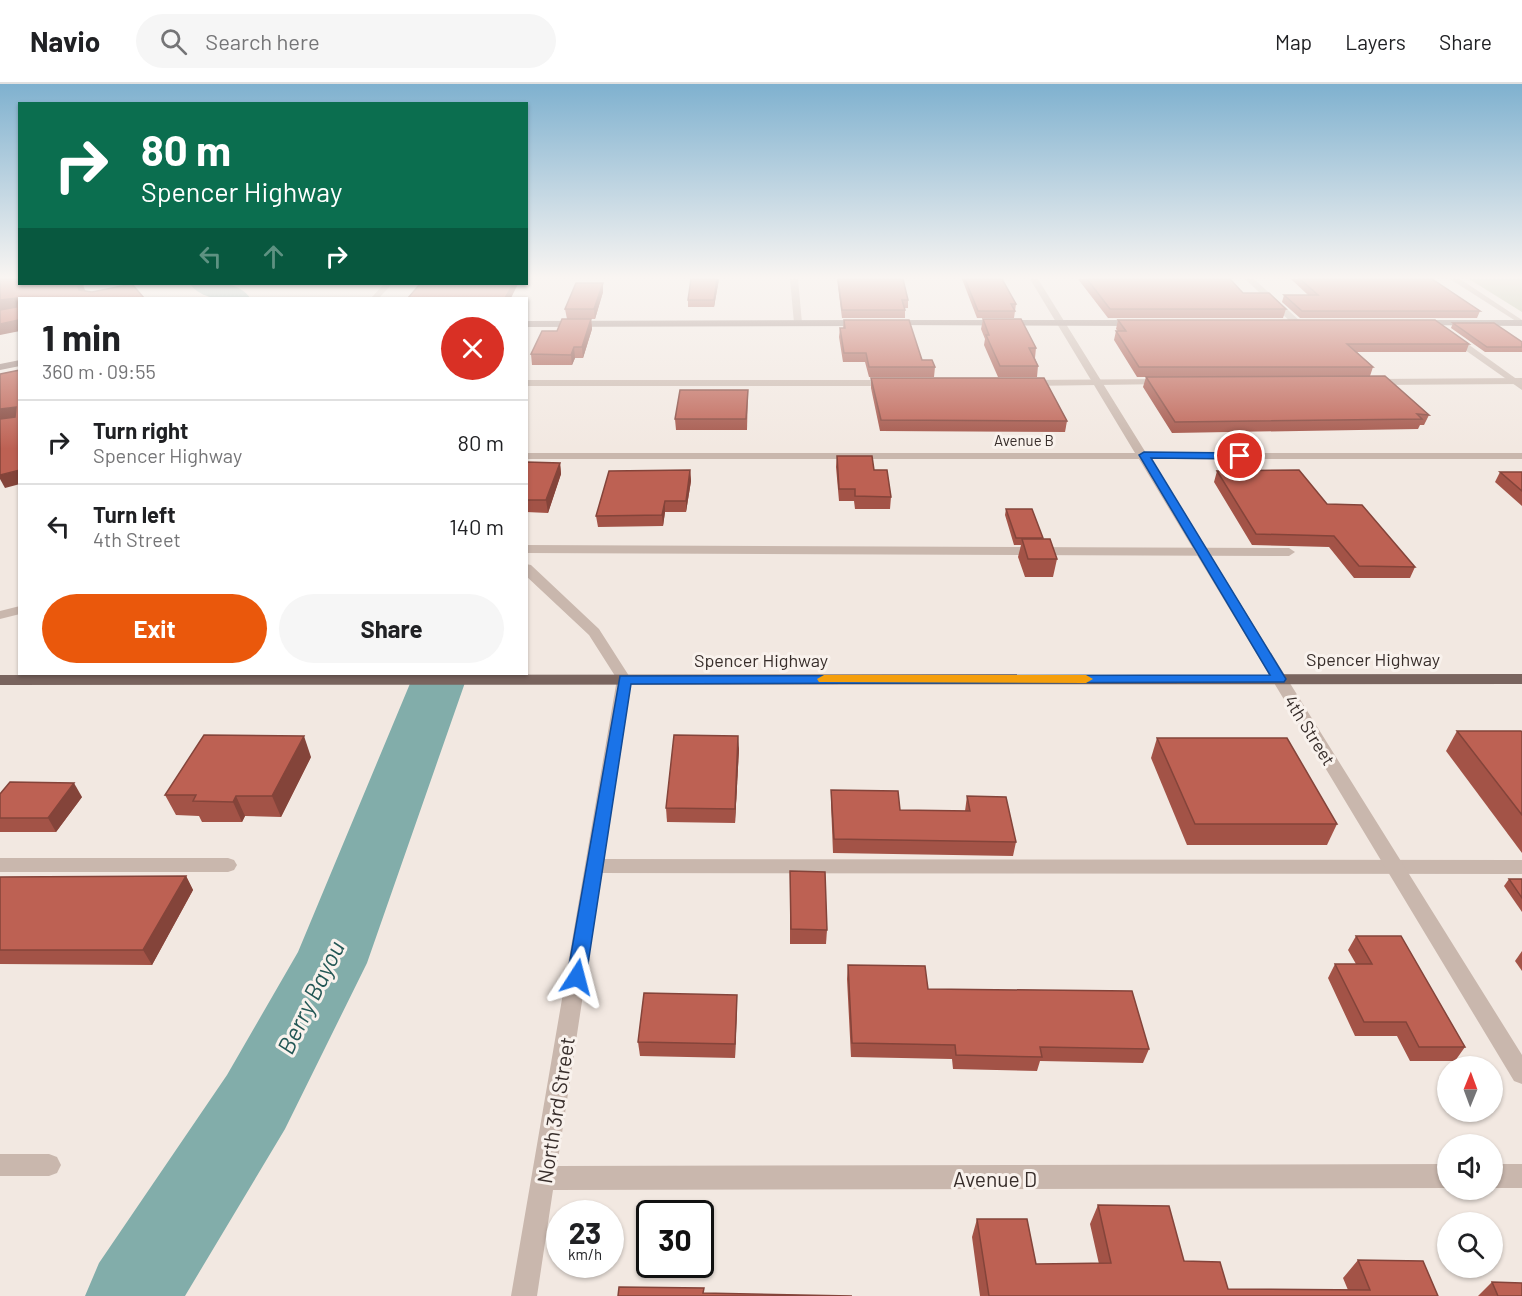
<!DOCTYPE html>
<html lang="en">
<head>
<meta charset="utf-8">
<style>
	:root { --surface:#fff; --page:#f6f6f6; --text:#202124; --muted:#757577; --line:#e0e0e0; --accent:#ea580c }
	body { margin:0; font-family:Barlow,sans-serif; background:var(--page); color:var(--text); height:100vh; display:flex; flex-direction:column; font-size:22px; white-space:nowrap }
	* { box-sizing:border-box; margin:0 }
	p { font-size:20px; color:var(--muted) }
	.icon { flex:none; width:33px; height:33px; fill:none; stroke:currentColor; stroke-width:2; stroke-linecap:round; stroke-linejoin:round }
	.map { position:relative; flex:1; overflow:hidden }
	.side { position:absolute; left:18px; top:213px; width:510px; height:378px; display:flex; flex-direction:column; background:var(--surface); border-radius:0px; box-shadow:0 2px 4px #0004 }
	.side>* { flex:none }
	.banner { position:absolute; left:18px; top:18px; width:510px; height:183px; border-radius:0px; box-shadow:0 2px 4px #0004; background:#0b6e4f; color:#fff; overflow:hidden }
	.needle { width:39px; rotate:1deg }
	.buttons { position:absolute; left:1437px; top:972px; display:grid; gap:12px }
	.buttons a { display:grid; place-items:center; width:66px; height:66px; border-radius:50%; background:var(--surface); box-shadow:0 2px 4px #0004; font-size:30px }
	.speed { position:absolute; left:546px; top:1116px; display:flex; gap:12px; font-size:30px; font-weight:700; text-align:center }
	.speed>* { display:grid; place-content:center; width:78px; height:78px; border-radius:50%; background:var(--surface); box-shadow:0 2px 4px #0004; line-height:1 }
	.speed small { font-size:15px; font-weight:400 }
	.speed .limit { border:3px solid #111; border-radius:9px; background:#fff; color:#111 }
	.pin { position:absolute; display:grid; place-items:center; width:51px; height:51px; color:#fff; margin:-26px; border:3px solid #fff; border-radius:50%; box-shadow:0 2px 6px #0007 }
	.me { position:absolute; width:66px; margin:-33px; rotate:9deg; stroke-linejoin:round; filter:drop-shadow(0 0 4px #0008) }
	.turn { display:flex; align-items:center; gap:21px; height:126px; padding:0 24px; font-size:27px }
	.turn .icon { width:78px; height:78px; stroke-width:2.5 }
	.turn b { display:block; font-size:42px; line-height:51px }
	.lanes { display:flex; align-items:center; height:57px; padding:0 24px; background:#0003; justify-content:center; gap:30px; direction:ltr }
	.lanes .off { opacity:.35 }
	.round { display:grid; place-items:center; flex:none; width:63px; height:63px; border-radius:32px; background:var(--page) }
	.overview { display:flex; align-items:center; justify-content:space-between; height:102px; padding:0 24px }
	h1 { font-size:36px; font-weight:700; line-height:45px }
	.button { display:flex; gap:12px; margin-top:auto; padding:12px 24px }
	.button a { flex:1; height:69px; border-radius:36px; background:var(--accent); color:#fff; font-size:24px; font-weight:700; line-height:69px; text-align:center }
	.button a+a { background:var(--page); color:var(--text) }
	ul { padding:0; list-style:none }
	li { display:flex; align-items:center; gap:18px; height:84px; padding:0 24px; border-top:2px solid var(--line) }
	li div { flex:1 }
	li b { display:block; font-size:22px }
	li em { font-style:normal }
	header { display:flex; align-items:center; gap:36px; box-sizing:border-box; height:84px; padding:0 30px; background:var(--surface); border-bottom:2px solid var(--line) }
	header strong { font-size:28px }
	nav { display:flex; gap:33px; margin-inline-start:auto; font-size:21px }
	.search { width:420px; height:54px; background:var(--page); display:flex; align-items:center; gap:15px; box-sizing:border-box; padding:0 21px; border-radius:33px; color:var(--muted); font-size:22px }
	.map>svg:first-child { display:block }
	.green { fill:#b9c0a1 }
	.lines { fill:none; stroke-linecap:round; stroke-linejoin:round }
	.river { fill:#82adaa; fill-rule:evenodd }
	.lane { fill:#c9b7ad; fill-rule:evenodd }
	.street { fill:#c9b7ad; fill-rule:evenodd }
	.secondary { fill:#9d867f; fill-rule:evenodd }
	.primary { fill:#79645e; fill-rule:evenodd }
	.wall { fill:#a35347 }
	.shaded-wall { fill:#84443a }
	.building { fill:#bd6153; stroke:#84443a; stroke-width:1.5 }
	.route { fill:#1a73e8; stroke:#114b97; stroke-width:1.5 }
	.slow { fill:#f59e0b }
	.labels { text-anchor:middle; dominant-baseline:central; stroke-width:6; stroke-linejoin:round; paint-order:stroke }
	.far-street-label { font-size:15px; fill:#382e2b; stroke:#f9f2ed }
	.street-label { font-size:18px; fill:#382e2b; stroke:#f9f2ed }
	.near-street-label { font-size:21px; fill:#382e2b; stroke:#f9f2ed }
	.near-water-label { font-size:24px; font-style:italic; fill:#235755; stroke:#f9f2ed }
</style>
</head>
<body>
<header>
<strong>Navio</strong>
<div class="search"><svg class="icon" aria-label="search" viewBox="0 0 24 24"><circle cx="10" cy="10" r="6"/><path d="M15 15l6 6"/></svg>Search here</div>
<nav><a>Map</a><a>Layers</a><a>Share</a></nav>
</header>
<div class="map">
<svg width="1522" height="1212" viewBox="0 0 1522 1212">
	<rect width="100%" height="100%" fill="#f2e8e1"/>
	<path class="green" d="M1469,195H1522V228Z"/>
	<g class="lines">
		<g class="river">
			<path d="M190,200C210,198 238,196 250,214C231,216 203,218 190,200Z"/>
			<path d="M414,590H468L367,879L285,1045L185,1212H85L99,1179L227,991L298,868Z"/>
		</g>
		<g class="lane">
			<path d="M1522,294V300L1372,301L1367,298L1372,295Z"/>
			<path d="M1165,295L1170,298L1168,300L1027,302L1022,299L1027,296Z"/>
			<path d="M526,296H892L897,299L892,302H526Z"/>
			<path d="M526,461L1289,464L1295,468L1289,472L526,469Z"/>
			<path d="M20,522V530L0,535V527Z"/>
			<path d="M0,774H228L234,776L237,781L234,786L228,788H0Z"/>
			<path d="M595,775L1522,776V790L595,789L589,787L586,782L589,777Z"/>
		</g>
		<g class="street">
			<path d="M790,195H798L802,239L798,242L794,239Z"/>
			<path d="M1030,195H1038L1146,369H1522V375H1150L1522,971V1000L1514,997L1139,375H526V369H1135Z"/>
			<path d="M1245,195H1254L1300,237V241H1294Z"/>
			<path d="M1450,195H1460L1522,236V241Z"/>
			<path d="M384,200H392L379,214H371Z"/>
			<path d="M1448,250H1454L1522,299V306L1448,254Z"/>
			<path d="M526,480L531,481L599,545L631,595L557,1082L1448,1080V1104L553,1106L537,1212H511L617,595L589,551L526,492Z"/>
			<path d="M0,1070H49L57,1073L61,1081L57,1089L49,1092H0Z"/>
			<rect x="1492" y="1080" width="30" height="24"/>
		</g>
		<g class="secondary">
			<path d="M889,236H1135L1139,239L1135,242L886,241V237Z"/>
			<path d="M1420,236H1522V242L1417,241V237Z"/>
			<path d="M526,237L862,236L866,239L862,242L526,243Z"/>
			<path d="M20,276V282L0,286V280Z"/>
		</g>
		<path class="primary" d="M1522,590V600L0,601V591Z"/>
	</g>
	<g class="wall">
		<path d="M719,195L714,223H688V216Z"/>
		<path d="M837,195H903L908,216V224H905V234H842Z"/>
		<path d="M962,195H1002L1016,220L1014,234H977Z"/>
		<path d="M1078,195H1230L1243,209L1286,225L1283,234H1108Z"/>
		<path d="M1291,195H1432L1480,227L1477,234H1300L1282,218L1284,211H1308Z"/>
		<path d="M603,199V208L595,235H567L565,225Z"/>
		<path d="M591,235L592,245L583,274H575L572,281H532L531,270L557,247Z"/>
		<path d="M983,235L1036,264L1035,274L1038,282L1037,293H998L984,261L985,255L981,245Z"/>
		<path d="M844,236L922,276L935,283L934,293H869L865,278H843L839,253L840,244H843Z"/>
		<path d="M1118,236L1469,260L1466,268H1357L1373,283L1370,292L1137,293L1114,256L1116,247H1118L1116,245Z"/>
		<path d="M1453,239L1522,258V268H1485L1451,244Z"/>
		<path d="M1146,293L1429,331L1424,341H1420L1418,345L1172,349L1143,303Z"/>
		<path d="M871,294L1067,337L1065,348L880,347L871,304Z"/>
		<path d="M748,306L747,346H676L675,335Z"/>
		<path d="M837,372L891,413L890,425H855L854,417H839L836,383Z"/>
		<path d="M526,378L560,379L561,390L548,429L526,428Z"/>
		<path d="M690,386L691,397L686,428H665L663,442L598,443L596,432Z"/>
		<path d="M1217,387L1327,420L1415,483L1410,494H1354L1329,463L1252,461L1214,398Z"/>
		<path d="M1500,388H1522V422L1495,398Z"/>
		<path d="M1006,425L1043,455L1057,475L1053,493H1025L1018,473L1021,461H1014L1005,431Z"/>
		<path d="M1457,647L1522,648V769L1446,667Z"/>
		<path d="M1157,654L1337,740L1327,761H1187L1151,674Z"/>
		<path d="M739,665L735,739L667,738L666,724Z"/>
		<path d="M311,673L281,733L245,732L242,738H202L199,732L176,731L165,711Z"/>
		<path d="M831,706L900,726L965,727L967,712L1016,758L1013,772L833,769L831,720Z"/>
		<path d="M0,710L82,713L56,748H0Z"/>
		<path d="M790,787L827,846L826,860H790Z"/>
		<path d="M186,792L193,806L152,881L0,880V793Z"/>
		<path d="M1509,795H1522V828L1504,802Z"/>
		<path d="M1356,852L1465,963L1455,977H1410L1397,952H1355L1328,894L1335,880H1356L1348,866Z"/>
		<path d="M1522,867V887L1515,877Z"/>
		<path d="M848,881L928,905L1149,965L1143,979L1040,977L1037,987L953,985L952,975L851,973L847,895Z"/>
		<path d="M737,911L735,974L640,972L638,958Z"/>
		<path d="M1098,1121L1228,1205L1348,1206L1343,1194L1358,1176L1438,1212H980L972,1153L977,1135L1036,1180H1099L1090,1140Z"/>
		<path d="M1492,1198L1522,1212H1478Z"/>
	</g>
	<g class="shaded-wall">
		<path d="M717,195H719L714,223V216Z"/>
		<path d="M603,199V208L595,235L594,225Z"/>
		<path d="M513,200H518L511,214H505Z"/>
		<path d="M83,201L87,211L79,206L78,203Z"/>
		<path d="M17,214L20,225L0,227V216Z"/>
		<path d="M591,235L592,245L583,274L582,263Z"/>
		<path d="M18,236L20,241V247L0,251V240Z"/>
		<path d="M574,263L575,274L572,281L571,271Z"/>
		<path d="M16,323L20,335L0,338V325Z"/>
		<path d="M560,379L561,390L548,429L546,416Z"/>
		<path d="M20,386V400L5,404L0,395V391Z"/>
		<path d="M690,386L691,397L686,428V417Z"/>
		<path d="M665,417V428L663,442L662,431Z"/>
		<path d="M304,652L311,673L281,733L272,712Z"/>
		<path d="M738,652L739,665L735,739V725Z"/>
		<path d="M74,699L82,713L56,748L48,734Z"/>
		<path d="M236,712L245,732L242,738L233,718Z"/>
		<path d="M186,792L193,806L152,881L143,866Z"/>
		<path d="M737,911V925L735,974V960Z"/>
	</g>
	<g class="building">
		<path d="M0,195H20V200H82L83,201L78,203L79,206L92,208L132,200L144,214H20V239L18,236L0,240V226L16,223L17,214L0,216Z"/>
		<path d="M691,195H717L714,216H688Z"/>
		<path d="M838,195H903L908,216H902L905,226H842Z"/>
		<path d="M965,195H1002L1016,220H1011L1015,227H978Z"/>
		<path d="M1087,195H1230L1243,209H1269L1286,225H1110Z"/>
		<path d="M1300,195H1432L1480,227H1302L1284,211H1318Z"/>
		<path d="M576,199H603L594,225H565Z"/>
		<path d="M420,200H513L505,214H408Z"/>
		<path d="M562,235H591L582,263H574L571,271L531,270L542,247H557Z"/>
		<path d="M983,235H1021L1036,264H1029L1038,282H1000L986,251H989Z"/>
		<path d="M844,236H909L922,276H932L935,283H869L866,269H844L840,244H845Z"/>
		<path d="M1118,236H1435L1469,260H1347L1373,283H1139L1116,247H1126Z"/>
		<path d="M1453,239H1494L1522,258V263H1487Z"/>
		<path d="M20,286V386L0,391V335L15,333L16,323L0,325V290Z"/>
		<path d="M1385,292L1429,331L1417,330L1422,335L1175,338L1146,293Z"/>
		<path d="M871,294H1044L1067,337L881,336Z"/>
		<path d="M680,306H748L746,335H675Z"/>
		<path d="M837,372H872L874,386H887L891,413L855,412V405H839Z"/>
		<path d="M526,378L560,379L546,416H526Z"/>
		<path d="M690,386L686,417H665L662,431L596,432L609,387Z"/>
		<path d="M1299,386L1327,420L1362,421L1415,483L1359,482L1334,452L1256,450L1217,387Z"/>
		<path d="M1500,388H1522V407Z"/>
		<path d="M1006,425H1032L1043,454H1016Z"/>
		<path d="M1022,455H1050L1057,475H1028Z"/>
		<path d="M1457,647H1521L1522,648V731Z"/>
		<path d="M204,651L304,652L272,712H236L233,718L193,717L196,711H165Z"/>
		<path d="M674,651L738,652L735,725L666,724Z"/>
		<path d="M1157,654H1287L1337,740H1195Z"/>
		<path d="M10,698L74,699L48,734H0V710Z"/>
		<path d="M831,706L898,707L900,726L970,727L967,712L1006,713L1016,758L834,755Z"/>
		<path d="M790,787L825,788L827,846L791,845Z"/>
		<path d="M186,792L143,866H0V793Z"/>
		<path d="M1509,795H1522V814Z"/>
		<path d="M1356,852H1401L1465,963H1419L1406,938H1364L1335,880H1372Z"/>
		<path d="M848,881L925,882L928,905L1132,907L1149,965L1040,963L1042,973L956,971L955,961L852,959Z"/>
		<path d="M644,909L737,911L735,960L638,958Z"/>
		<path d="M1098,1121L1169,1122L1184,1177L1220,1178L1228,1205L1370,1206L1358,1176L1423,1177L1438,1212H989L977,1135H1027L1036,1180L1111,1179Z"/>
		<path d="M1492,1198L1522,1199V1212H1498Z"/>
		<path d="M619,1203L704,1204L703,1209L852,1212H618Z"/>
	</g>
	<linearGradient id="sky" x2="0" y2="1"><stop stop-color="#7fb1cf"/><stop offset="0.53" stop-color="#f9f5f2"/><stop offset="1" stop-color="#f9f5f2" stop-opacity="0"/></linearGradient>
	<rect width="1522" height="365" fill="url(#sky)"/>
	<path class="route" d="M1144,368L1240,369L1245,372L1240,375L1151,374L1286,595L1284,598L631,600L586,893L583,899L577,901L570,899L567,893L620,592L1270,591L1139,371Z"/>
	<path class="slow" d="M824,591H1086L1093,595L1086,599L819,598L817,595Z"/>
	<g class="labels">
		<g class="far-street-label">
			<text x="1024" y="356">Avenue B</text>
		</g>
		<g class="street-label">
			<text x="1373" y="575">Spencer Highway</text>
			<text x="761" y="576">Spencer Highway</text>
			<text transform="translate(1310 646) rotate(58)">4th Street</text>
		</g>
		<g class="near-street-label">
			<text transform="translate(555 1026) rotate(-81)">North 3rd Street</text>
			<text x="995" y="1094">Avenue D</text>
		</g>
		<g class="near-water-label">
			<text transform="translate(310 913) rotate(-64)">Berry Bayou</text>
		</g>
	</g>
</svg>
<div class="buttons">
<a><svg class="needle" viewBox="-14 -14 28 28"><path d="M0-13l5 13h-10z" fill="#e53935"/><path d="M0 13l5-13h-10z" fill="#757577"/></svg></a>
<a><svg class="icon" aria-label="sound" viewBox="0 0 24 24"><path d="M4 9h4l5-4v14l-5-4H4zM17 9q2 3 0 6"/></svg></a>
<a><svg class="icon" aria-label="search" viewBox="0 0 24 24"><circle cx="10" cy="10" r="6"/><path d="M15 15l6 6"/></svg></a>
</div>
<div class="speed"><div>23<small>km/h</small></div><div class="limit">30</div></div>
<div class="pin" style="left:1240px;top:372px;background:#d93025"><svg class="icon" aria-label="arrive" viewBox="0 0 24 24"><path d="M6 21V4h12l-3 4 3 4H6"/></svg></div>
<svg class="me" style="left:577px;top:893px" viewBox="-20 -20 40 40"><path d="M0-17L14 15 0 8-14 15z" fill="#1a73e8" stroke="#fff" stroke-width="4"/></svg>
<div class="banner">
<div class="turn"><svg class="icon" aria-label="right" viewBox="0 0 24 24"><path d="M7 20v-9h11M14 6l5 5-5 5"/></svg><div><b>80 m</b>Spencer Highway</div></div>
<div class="lanes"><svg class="icon off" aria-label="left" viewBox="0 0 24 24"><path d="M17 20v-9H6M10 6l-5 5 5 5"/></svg><svg class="icon off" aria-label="ahead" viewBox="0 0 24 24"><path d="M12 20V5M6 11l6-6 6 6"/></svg><svg class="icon" aria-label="right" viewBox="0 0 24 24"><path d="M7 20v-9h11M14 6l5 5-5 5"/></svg></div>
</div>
<section class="side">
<div class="overview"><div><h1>1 min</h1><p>360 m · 09:55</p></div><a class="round" style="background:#d93025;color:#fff"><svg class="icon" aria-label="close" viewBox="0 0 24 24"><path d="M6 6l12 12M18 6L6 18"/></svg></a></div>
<ul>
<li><svg class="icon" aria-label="right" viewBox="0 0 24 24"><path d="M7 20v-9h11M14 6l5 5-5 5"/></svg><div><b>Turn right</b><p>Spencer Highway</p></div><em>80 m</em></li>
<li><svg class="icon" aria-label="left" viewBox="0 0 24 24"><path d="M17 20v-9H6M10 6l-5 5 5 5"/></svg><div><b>Turn left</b><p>4th Street</p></div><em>140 m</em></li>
</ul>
<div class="button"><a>Exit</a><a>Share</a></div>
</section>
</div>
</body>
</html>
